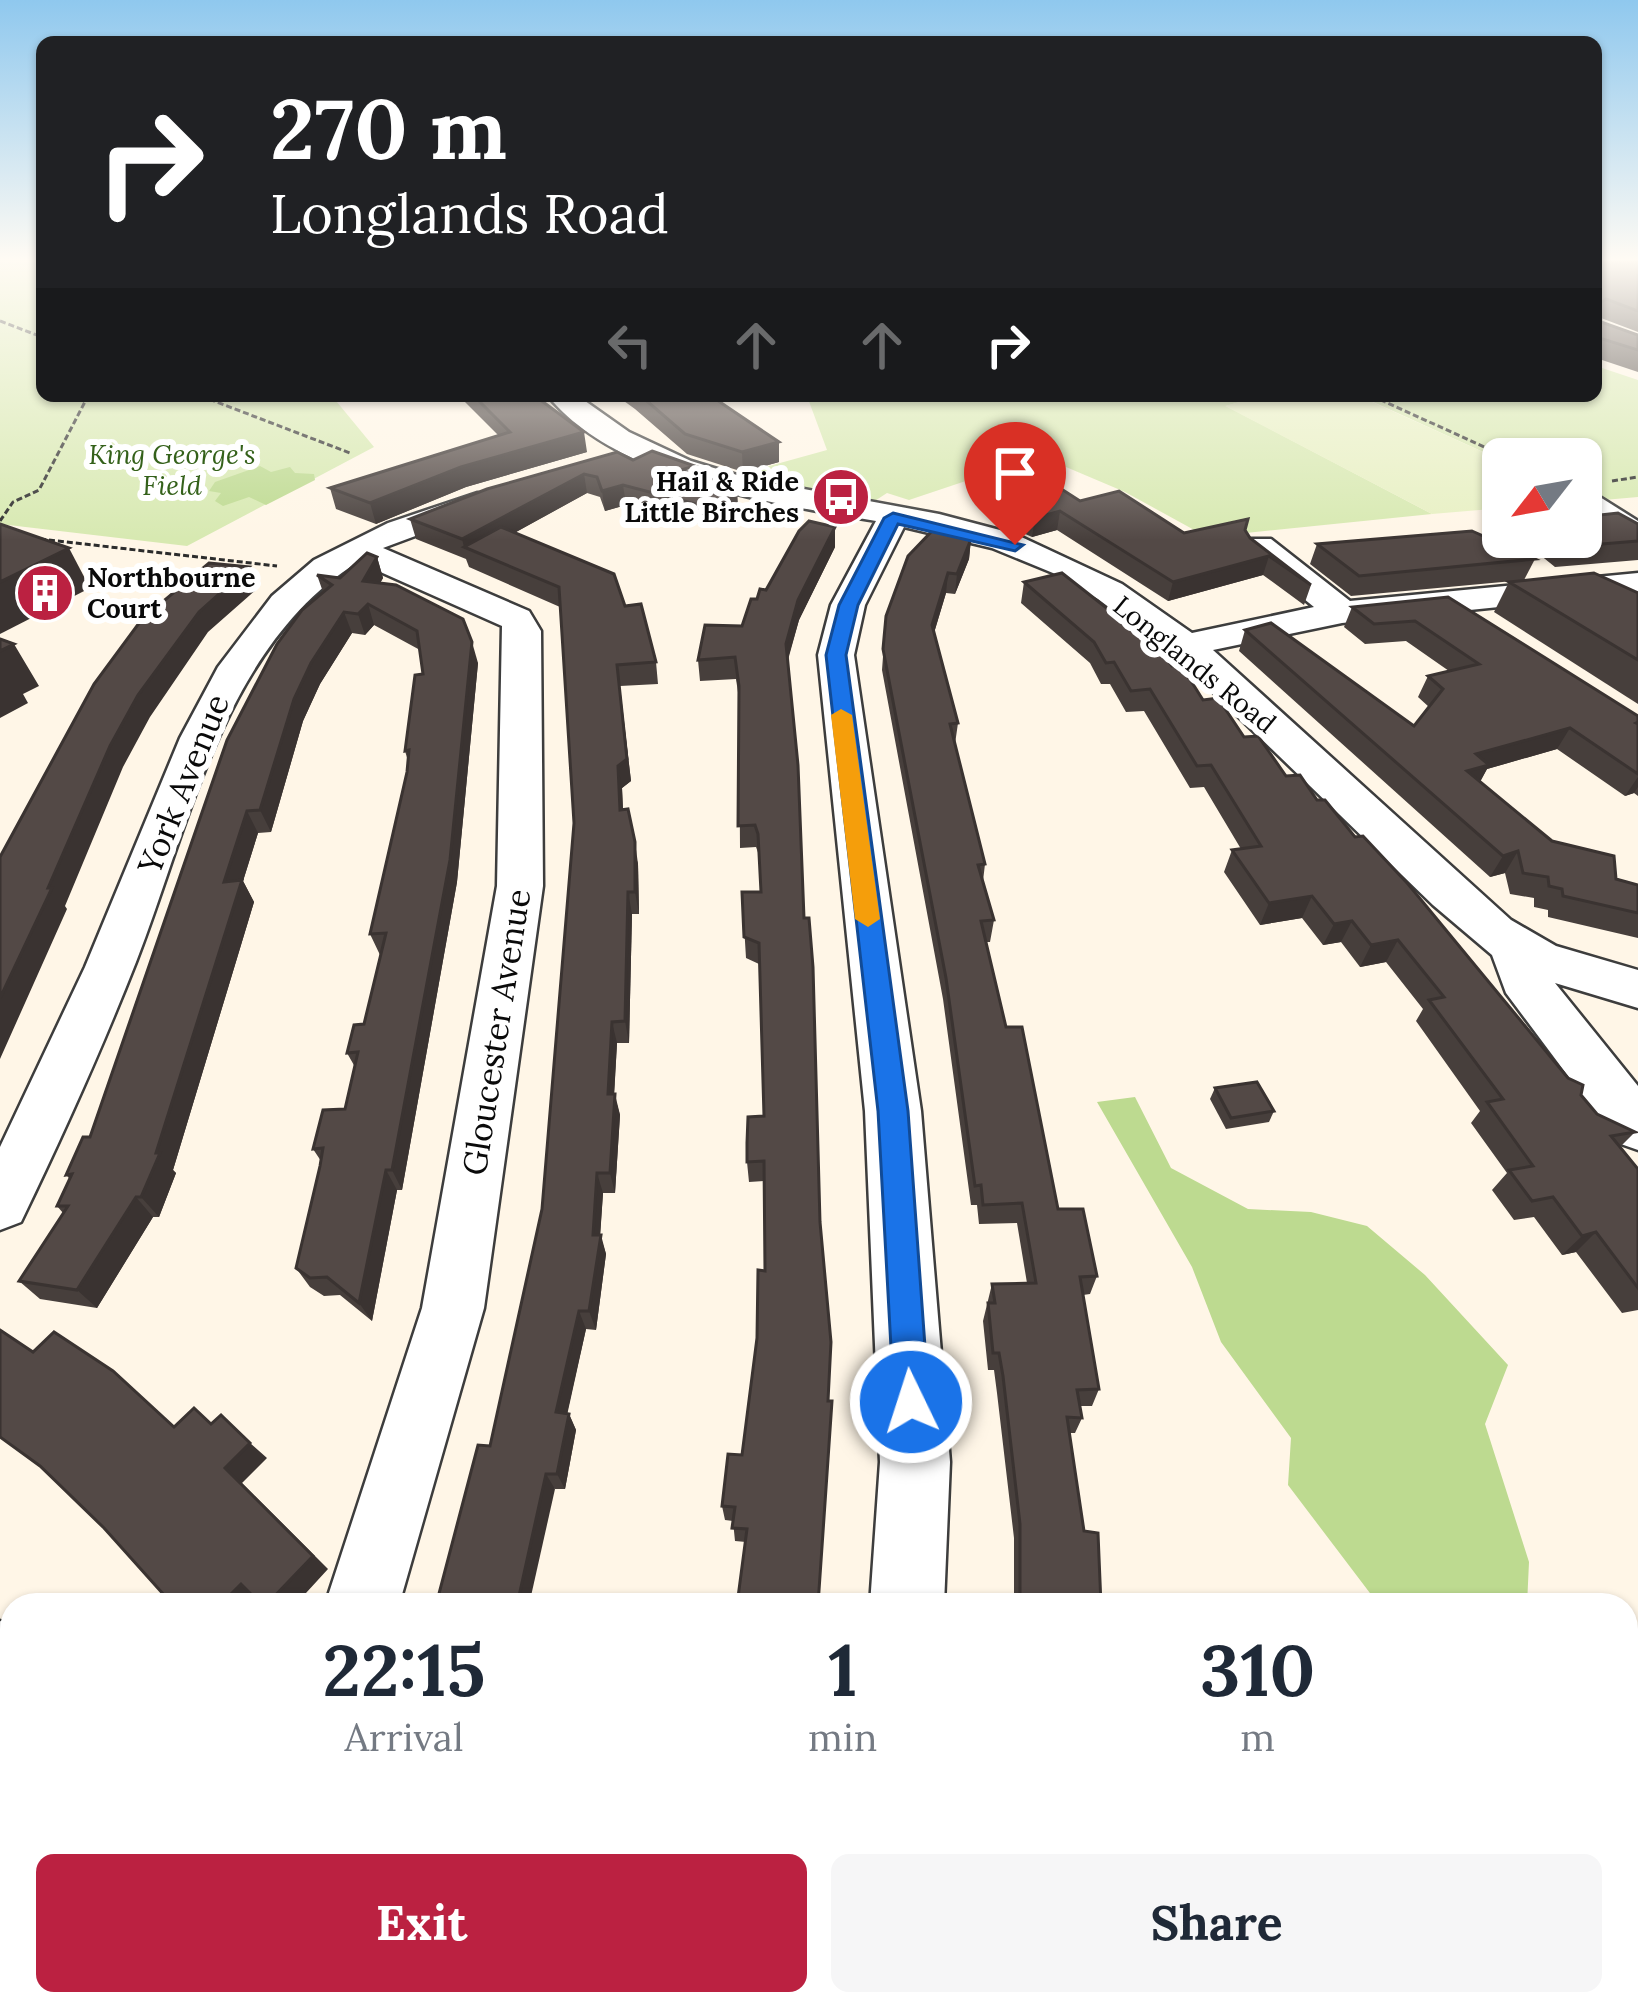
<!DOCTYPE html>
<html lang="en">
<head>
<meta charset="utf-8">
<style>
	:root { --surface:#fff; --page:#f6f6f7; --text:#1f2937; --muted:#747a83; --accent:#bb2141 }
	body { margin:0; font-family:Lora,serif; background:var(--page); color:var(--text); height:100vh; display:flex; flex-direction:column; font-size:45px; white-space:nowrap }
	* { box-sizing:border-box; margin:0 }
	p { font-size:39px; color:var(--muted) }
	.icon { flex:none; width:66px; height:66px; fill:none; stroke:currentColor; stroke-width:2; stroke-linecap:round; stroke-linejoin:round }
	.map { position:relative; flex:1; overflow:hidden }
	.sheet { position:absolute; left:0px; top:1593px; width:1638px; height:423px; display:flex; flex-direction:column; background:var(--surface); border-radius:36px 36px 0 0; box-shadow:0 3px 9px #0004 }
	.sheet>* { flex:none }
	.banner { position:absolute; left:36px; top:36px; width:1566px; height:366px; border-radius:18px; box-shadow:0 3px 9px #0004; background:#202124; color:#fff; overflow:hidden }
	.needle { width:78px; rotate:239deg }
	.controls { position:absolute; left:1482px; top:438px; display:grid; gap:24px }
	.controls a { display:grid; place-items:center; width:120px; height:120px; border-radius:18px; background:var(--surface); box-shadow:0 3px 9px #0004; font-size:60px }
	.pin { position:absolute; display:grid; place-items:center; width:102px; height:102px; color:#fff; margin:-123px -51px; border-radius:50% 50% 50% 0; rotate:-45deg; box-shadow:0 0 12px #0007 }
	.pin .icon { rotate:45deg }
	.me { position:absolute; width:132px; margin:-66px; rotate:356deg; stroke-linejoin:round; filter:drop-shadow(0 0 9px #0008) }
	.turn { display:flex; align-items:center; gap:42px; height:252px; padding:0 36px; font-size:54px }
	.turn .icon { width:156px; height:156px; stroke-width:2.5 }
	.turn b { display:block; font-size:84px; line-height:102px }
	.lanes { display:flex; align-items:center; height:114px; padding:0 36px; background:#0003; justify-content:center; gap:60px; direction:ltr }
	.lanes .off { opacity:.35 }
	.eta { display:flex; justify-content:space-evenly; align-items:center; height:204px; text-align:center }
	.eta b { font-size:72px; font-weight:700; line-height:84px }
	.primary-button { display:flex; gap:24px; margin-top:auto; padding:24px 36px }
	.primary-button a { flex:1; height:138px; border-radius:18px; background:var(--accent); color:#fff; font-size:48px; font-weight:700; line-height:138px; text-align:center }
	.primary-button a+a { background:var(--page); color:var(--text) }
	.map>svg:first-child { display:block }
	.green { fill:#d7e9b1 }
	.forest { fill:#bdda90 }
	.pitch { fill:#e7f0c3 }
	.lines { fill:none; stroke-linecap:round; stroke-linejoin:round }
	.minor-casing { stroke:#3d3d3d; stroke-width:5 }
	.path { stroke:#2c2c2c; stroke-width:3; stroke-dasharray:6 3; stroke-linecap:butt }
	.minor { fill:#fff; fill-rule:evenodd }
	.wall { fill:#473f3c }
	.shaded-wall { fill:#3a3331 }
	.building { fill:#534946; stroke:#3a3331; stroke-width:3 }
	.route { fill:#1a73e8; stroke:#114b97; stroke-width:3 }
	.slow { fill:#f59e0b }
	.labels { text-anchor:middle; dominant-baseline:central; stroke-width:12; stroke-linejoin:round; paint-order:stroke }
	.far-park-label { font-size:27px; font-style:italic; fill:#34611a; stroke:#fff }
	.far-poi-label { font-size:27px; font-weight:bold; fill:#0a0a0a; stroke:#fff; text-anchor:end }
	.far-street-label { font-size:27px; fill:#0a0a0a; stroke:#fff }
	.street-label { font-size:33px; fill:#0a0a0a; stroke:#fff }
</style>
</head>
<body>
<div class="map">
<svg width="1638" height="2015" viewBox="0 0 1638 2015">
	<rect width="100%" height="100%" fill="#fff6e7"/>
	<g class="green">
		<path d="M0,258H42V396H332L374,447L187,546L0,524Z"/>
		<path d="M1596,366L1638,380V497L1592,501L1581,496V459L1503,461L1360,396H1596Z"/>
		<path d="M807,396H1260L1226,406L1432,514L1207,537L1125,492L1040,456L909,500L887,493L867,506L737,475L827,450Z"/>
	</g>
	<g class="forest">
		<path d="M260,466L271,472L290,467L295,473L314,474L315,480L266,505L249,497L223,506L215,501L221,493L209,491L215,482Z"/>
		<path d="M1135,1097L1171,1168L1248,1209L1311,1212L1367,1226L1425,1275L1508,1365L1485,1424L1529,1562L1527,1605H1379L1288,1485L1291,1438L1221,1342L1192,1267L1097,1102Z"/>
		<path d="M1626,1836L1638,1847V2015H1501L1500,2004H1626Z"/>
	</g>
	<path class="pitch" d="M1260,396H1359L1503,461V508L1432,514L1225,406Z"/>
	<g class="lines">
		<defs>
			<g id="minor">
				<path d="M548,396H578L629,432L691,461L750,479L939,514L1015,534L1122,584L1192,633L1314,607L1247,553L1243,546L1247,539H1271L1350,601L1638,573V593L1342,623L1213,650L1511,920L1556,946L1638,970V1008L1555,983L1638,1086V1150L1618,1143L1506,993L1492,955L1433,905L1183,663L1098,599L1053,573L992,548L904,527L865,605L854,655L921,1111L950,1462L944,1605H870L880,1462L865,1111L818,655L831,605L876,521C774,504 617,480 548,396Z"/>
				<path d="M1592,492L1638,521V546L1627,543L1581,508V494Z"/>
				<path d="M477,493L488,495L492,502L488,509L383,548L529,611L541,631L543,886L484,1308L399,1605H325L422,1308L497,886L502,626L358,562C224,645 190,824 136,962C101,1051 62,1137 21,1222L0,1230V1147L85,967L180,738L218,667L272,596L314,560L388,523Z"/>
				<path d="M0,1621L12,1625V1712L0,1707Z"/>
				<path d="M0,1830L12,1835V1935L0,1930Z"/>
				<path d="M38,2004H130L135,2015H42Z"/>
				<path d="M141,2004H308L313,2015H136Z"/>
				<path d="M824,2004H914V2015H822Z"/>
			</g>
		</defs>
		<use href="#minor" class="minor-casing"/>
		<g class="path">
			<path d="M0,321L42,337"/>
			<path d="M201,396L350,453"/>
			<path d="M1372,396L1511,459"/>
			<path d="M1612,481L1638,477"/>
			<path d="M0,521L13,502L39,490L88,396"/>
			<path d="M40,539L277,566"/>
		</g>
		<use href="#minor" class="minor"/>
	</g>
	<g class="wall">
		<path d="M1596,258H1638V332L1601,318V322L1638,335V372L1596,358Z"/>
		<path d="M459,396H535L587,452L466,487L376,524L336,509L330,488L498,435Z"/>
		<path d="M617,396H711L779,462L743,472L687,454L635,409Z"/>
		<path d="M633,460L696,474L738,506L709,527L626,505L605,511L600,497L587,493L514,533L625,606L656,662L658,684L620,686L631,781L622,788L623,810L638,864L639,914H632L629,1043H617L614,1094L620,1115L615,1193H603L600,1235L606,1254L596,1330L586,1329L567,1413L569,1414L576,1430L565,1489H555L490,1446L542,1209L574,823L560,607L469,567L466,559L416,539L410,519Z"/>
		<path d="M992,500L1080,501L1184,533L1245,530L1250,538L1311,585L1304,605L1263,575L1168,601L1057,530L1032,537L990,518Z"/>
		<path d="M1638,524V560L1555,567L1524,542L1526,537H1581Z"/>
		<path d="M835,527V547L799,620L788,660L804,918L746,1542L735,1541L733,1521L725,1520L722,1506L742,1455L765,1271V1181L749,1182L747,1162L764,1116L759,964L746,958L742,892H761L759,855L756,847L740,848L739,699L736,679L700,681L698,660L742,626L757,599L766,590Z"/>
		<path d="M971,539L969,559L955,594L946,593L934,633L958,723L955,744L985,864L983,881L994,920L990,942H986L1006,1027L1058,1209L1097,1276L1090,1294L1083,1295L1099,1389L1092,1406H1080L1082,1418L1075,1433H1069L1084,1531L1101,1605H1014V1538L997,1393L994,1370H988L983,1321L992,1284L1027,1283L1017,1223L979,1224L977,1205H971L943,999L882,670L886,616Z"/>
		<path d="M1317,544L1535,559L1524,580L1351,596L1310,564Z"/>
		<path d="M377,557L383,578L380,583L478,663L457,882L402,1190H397L372,1321L340,1295L324,1296L310,1287L296,1268L321,1161L313,1149L345,1109L355,1067L347,1053L364,1024L380,955L370,934L407,772L408,761L405,751L423,674L420,650L374,625L365,635L352,633L320,684L303,721L271,832L258,833L243,881L254,902L173,1170L176,1173L159,1217H153L97,1308L40,1299L19,1281L63,1213L57,1206L70,1179L66,1175L90,1137L323,592L317,575L340,578Z"/>
		<path d="M1024,582L1172,666L1203,700L1286,776L1317,800L1355,837L1597,1114L1635,1132L1620,1147L1638,1169V1310L1622,1313L1576,1252L1562,1255L1534,1217L1514,1220L1492,1190L1507,1173L1471,1123L1480,1111L1416,1021L1423,1009L1386,962L1360,967L1341,942L1323,945L1302,918L1260,925L1224,872L1232,850L1241,849L1204,787L1190,788L1144,711L1126,712L1110,684H1101L1090,663L1021,603Z"/>
		<path d="M1509,582L1638,593V704L1494,612Z"/>
		<path d="M1448,597L1638,716V796L1634,793L1625,796L1557,749L1487,769L1480,781L1552,841L1616,879L1638,885V941V938L1548,917V910L1534,907V898L1510,894L1505,873L1490,877L1239,651L1245,630L1414,726L1429,707L1418,697L1428,676L1449,671L1406,641L1365,644L1344,627L1352,607Z"/>
		<path d="M1215,1088L1274,1111L1269,1122L1226,1129L1210,1099Z"/>
		<rect x="1036" y="2004" width="102" height="11"/>
	</g>
	<g class="shaded-wall">
		<path d="M584,432L587,452L466,487L376,524L370,503L461,467Z"/>
		<path d="M779,442V462L743,472L742,452Z"/>
		<path d="M584,474L587,493L478,553L464,547L462,539Z"/>
		<path d="M623,485L626,505L605,511L602,491Z"/>
		<path d="M737,487L738,506L709,527L707,507Z"/>
		<path d="M1060,511L1057,530L1032,537L1035,518Z"/>
		<path d="M835,527V547L799,620L786,665V644L798,600Z"/>
		<path d="M971,539L969,559L955,594L957,574Z"/>
		<path d="M69,548L90,588L0,634V582Z"/>
		<path d="M1269,556L1263,575L1168,601L1173,582Z"/>
		<path d="M377,557L383,578L370,601L363,581Z"/>
		<path d="M249,567L258,588L208,632L150,717L123,767L65,906L67,909L0,1059V998L110,746L138,695L199,612Z"/>
		<path d="M948,573L946,593L930,646L932,625Z"/>
		<path d="M368,604L374,625L365,635L358,614Z"/>
		<path d="M344,612L352,633L320,684L303,721L271,832L260,810L294,699L311,663Z"/>
		<path d="M472,642L478,663L457,882L402,1190L392,1170Z"/>
		<path d="M14,644L39,686L23,694L28,703L0,718V651Z"/>
		<path d="M617,665L631,781L622,788L624,832L620,810Z"/>
		<path d="M1570,728L1557,749L1487,769L1478,786L1456,792L1476,754Z"/>
		<path d="M1638,777V787L1634,793L1625,796Z"/>
		<path d="M247,811L258,833L243,881L254,902L173,1170L176,1173L159,1217L141,1197L156,1153L224,882Z"/>
		<path d="M635,842L638,864L639,914L635,892Z"/>
		<path d="M1518,851L1505,873L1490,877L1503,856Z"/>
		<path d="M628,892L632,914L629,1043L625,1021Z"/>
		<path d="M1312,896L1302,918L1260,925L1269,903Z"/>
		<path d="M1352,921L1341,942L1323,945L1334,924Z"/>
		<path d="M1398,940L1386,962L1360,967L1371,945Z"/>
		<path d="M612,1022L617,1043L613,1115L608,1094Z"/>
		<path d="M615,1094L620,1115L615,1193L610,1173Z"/>
		<path d="M386,1170L397,1190L372,1321L359,1303Z"/>
		<path d="M597,1173L603,1193L600,1238L601,1235L606,1254L596,1330L589,1311Z"/>
		<path d="M136,1197L153,1217L97,1308L77,1290Z"/>
		<path d="M1596,1232L1576,1252L1562,1255L1582,1236Z"/>
		<path d="M579,1311L586,1329L564,1429L556,1412Z"/>
		<path d="M569,1414L576,1430L565,1489L557,1474Z"/>
		<path d="M250,1443L267,1458L242,1483L328,1569L295,1605H266L225,1468Z"/>
		<path d="M546,1474L555,1489L529,1605H517Z"/>
		<path d="M241,1584L259,1596L250,1605H220Z"/>
		<path d="M615,2004H623L631,2015H623Z"/>
	</g>
	<g class="building">
		<path d="M1596,258H1638V311L1606,299L1600,303L1601,322L1638,335V350L1596,337Z"/>
		<path d="M474,396H535L584,432L461,467L370,503L330,488L510,432Z"/>
		<path d="M641,396H711L779,442L742,452L685,434Z"/>
		<path d="M652,451L695,466L681,470L737,487L707,507L623,485L602,491L597,477L584,474L462,539L410,519L487,489L617,452L633,460Z"/>
		<path d="M1052,483L1080,501L1119,491L1184,533L1248,519L1245,530L1250,538L1311,585L1269,556L1173,582L1060,511L1035,518L992,500Z"/>
		<path d="M1618,513L1638,524V541L1566,547L1553,537H1581V517Z"/>
		<path d="M809,521L835,527L798,600L786,644L798,765L804,918H809L813,967L820,1222L831,1342L828,1401H832L818,1605H737L747,1529L732,1528L735,1507L722,1506L728,1454L742,1455L757,1338L758,1270L765,1271L764,1161L747,1162V1143L748,1117L764,1116L759,943L744,937L742,892H761L758,834L755,825L738,826L739,686L735,657L698,660L705,625L742,626L751,599H757L760,589L766,590L799,531Z"/>
		<path d="M0,524L69,548L0,582Z"/>
		<path d="M501,527L614,574L625,606L641,604L656,662L617,665L627,759L618,766L620,810L628,809L635,842V892H628L625,1021L612,1022L608,1094H615L610,1173H597L593,1235H601L589,1311H579L556,1412L569,1414L557,1474H546L517,1605H436L478,1445L490,1446L542,1209L574,823L559,587L464,547Z"/>
		<path d="M933,530L971,539L957,574L948,573L932,625L958,723L950,724L985,864L978,865L994,920L981,921L1006,1027H1022L1058,1209H1083L1097,1276L1080,1277L1099,1389L1077,1390L1082,1418L1067,1417L1084,1531L1098,1533L1101,1605H1020V1524L1003,1376L999,1353H993L988,1303H995L992,1284L1036,1283L1022,1203L983,1205L981,1185L975,1186L946,978L883,649L886,616L908,556Z"/>
		<path d="M1472,531L1535,559L1359,576L1317,544Z"/>
		<path d="M367,553L377,557L363,581L396,585L463,619L472,642L450,860L392,1170H386L359,1303L327,1277L310,1278L296,1268L320,1166L323,1148L313,1149L323,1110L345,1109L358,1052L347,1053L354,1025L364,1024L386,933L370,934L407,772L409,750L405,751L415,675L423,674L417,631L368,604L358,614L344,612L311,663L294,699L260,810L247,811L224,882L242,880L156,1153H160L141,1197H136L77,1290L19,1281L68,1206H57L72,1174L66,1175L83,1137H90L227,740L277,644L302,610L332,585L317,575L340,578Z"/>
		<path d="M209,563L249,567L199,612L138,695L110,746L48,888H52L0,998V857L94,684L142,619Z"/>
		<path d="M1062,573L1137,632L1146,631L1172,666L1181,665L1203,700L1218,698L1244,737L1258,736L1286,776L1300,775L1317,800H1325L1355,837L1363,836L1408,884L1568,1078L1583,1085L1581,1095L1597,1114L1635,1132L1611,1136L1638,1169V1288L1596,1232L1582,1236L1553,1197L1532,1201L1509,1170L1533,1166L1487,1102L1503,1099L1429,1000L1444,997L1398,940L1371,945L1352,921L1334,924L1312,896L1269,903L1232,850L1261,846L1211,765L1197,766L1150,689L1131,691L1114,662L1106,663L1094,642L1024,582Z"/>
		<path d="M1594,573L1638,593V660L1509,582Z"/>
		<path d="M1448,597L1638,716V722L1636,723L1638,724V774L1570,728L1476,754L1489,765L1467,771L1552,841L1614,856L1616,879L1638,885V913L1563,896L1562,889L1549,886L1548,877L1523,873L1518,851L1503,856L1245,630L1271,623L1414,726L1443,689L1428,676L1479,664L1415,621L1374,624L1352,607Z"/>
		<path d="M0,639L14,644L0,651Z"/>
		<path d="M1257,1082L1274,1111L1231,1118L1215,1088Z"/>
		<path d="M0,1330L33,1352L54,1332L113,1371L174,1427L194,1408L211,1424L221,1415L250,1443L225,1468L313,1556L266,1605H262L241,1584L220,1605H173L104,1528L40,1466L0,1437Z"/>
		<path d="M473,2004H615L623,2015H480Z"/>
		<rect x="1045" y="2004" width="93" height="11"/>
	</g>
	<linearGradient id="sky" x2="0" y2="1"><stop stop-color="#8fc8ee"/><stop offset="0.48" stop-color="#fffbf4"/><stop offset="1" stop-color="#fffbf4" stop-opacity="0"/></linearGradient>
	<rect width="1638" height="540" fill="url(#sky)"/>
	<path class="route" d="M893,513L1023,545L1015,551L898,524L858,605L846,655L908,1111L929,1402L924,1414L911,1420L899,1414L894,1402L878,1111L826,655L839,605L884,518Z"/>
	<path class="slow" d="M841,709L852,715L880,919L868,927L855,919L831,715Z"/>
	<defs>
		<symbol id="bus-disc" viewBox="-11 -11 22 22"><circle r="9.5" fill="#bb2141" stroke="#fff"/><path d="M-5-6H5V4H4V6H2V4H-2V6H-4V4H-5ZM-3.5-4V0h7V-4ZM-3.5 1.2v1.5H-2V1.2ZM2 1.2v1.5H3.5V1.2Z" fill="#fff"/></symbol>
		<symbol id="building-disc" viewBox="-11 -11 22 22"><circle r="9.5" fill="#bb2141" stroke="#fff"/><path d="M-4-6H4V6H1V3H-1V6H-4ZM-2.5-4.3h1.7v1.8h-1.7ZM.8-4.3h1.7v1.8H.8ZM-2.5-1h1.7V.8h-1.7ZM.8-1h1.7V.8H.8Z" fill="#fff"/></symbol>
	</defs>
	<g fill-rule="evenodd">
		<use href="#bus-disc" x="808" y="464" width="66" height="66"/>
		<use href="#building-disc" x="12" y="560" width="66" height="66"/>
	</g>
	<g class="labels">
		<g class="far-park-label">
			<text x="172" y="454">King George's<tspan x="172" dy="31">Field</tspan></text>
		</g>
		<g class="far-poi-label">
			<text x="799" y="481">Hail &amp; Ride<tspan x="799" dy="31">Little Birches</tspan></text>
			<text x="87" y="577" text-anchor="start">Northbourne<tspan x="87" dy="31">Court</tspan></text>
		</g>
		<g class="far-street-label">
			<text transform="translate(1195 664) rotate(39)">Longlands Road</text>
		</g>
		<g class="street-label">
			<text transform="translate(183 784) rotate(-68)">York Avenue</text>
			<text transform="translate(496 1032) rotate(-81)">Gloucester Avenue</text>
		</g>
	</g>
</svg>
<div class="controls">
<a><svg class="needle" viewBox="-14 -14 28 28"><path d="M0-13l5 13h-10z" fill="#e53935"/><path d="M0 13l5-13h-10z" fill="#747a83"/></svg></a>
</div>
<div class="pin" style="left:1015px;top:545px;background:#d93025"><svg class="icon" aria-label="arrive" viewBox="0 0 24 24"><path d="M6 21V4h12l-3 4 3 4H6"/></svg></div>
<svg class="me" style="left:911px;top:1402px" viewBox="-20 -20 40 40"><circle r="17" fill="#1a73e8" stroke="#fff" stroke-width="3"/><path d="M0-11L8 9 0 5-8 9z" fill="#fff"/></svg>
<div class="banner">
<div class="turn"><svg class="icon" aria-label="right" viewBox="0 0 24 24"><path d="M7 20v-9h11M14 6l5 5-5 5"/></svg><div><b>270 m</b>Longlands Road</div></div>
<div class="lanes"><svg class="icon off" aria-label="left" viewBox="0 0 24 24"><path d="M17 20v-9H6M10 6l-5 5 5 5"/></svg><svg class="icon off" aria-label="ahead" viewBox="0 0 24 24"><path d="M12 20V5M6 11l6-6 6 6"/></svg><svg class="icon off" aria-label="ahead" viewBox="0 0 24 24"><path d="M12 20V5M6 11l6-6 6 6"/></svg><svg class="icon" aria-label="right" viewBox="0 0 24 24"><path d="M7 20v-9h11M14 6l5 5-5 5"/></svg></div>
</div>
<section class="sheet">
<div class="eta">
<div><b>22:15</b><p>Arrival</p></div>
<div><b>1</b><p>min</p></div>
<div><b>310</b><p>m</p></div>
</div>
<div class="primary-button"><a>Exit</a><a>Share</a></div>
</section>
</div>
</body>
</html>
